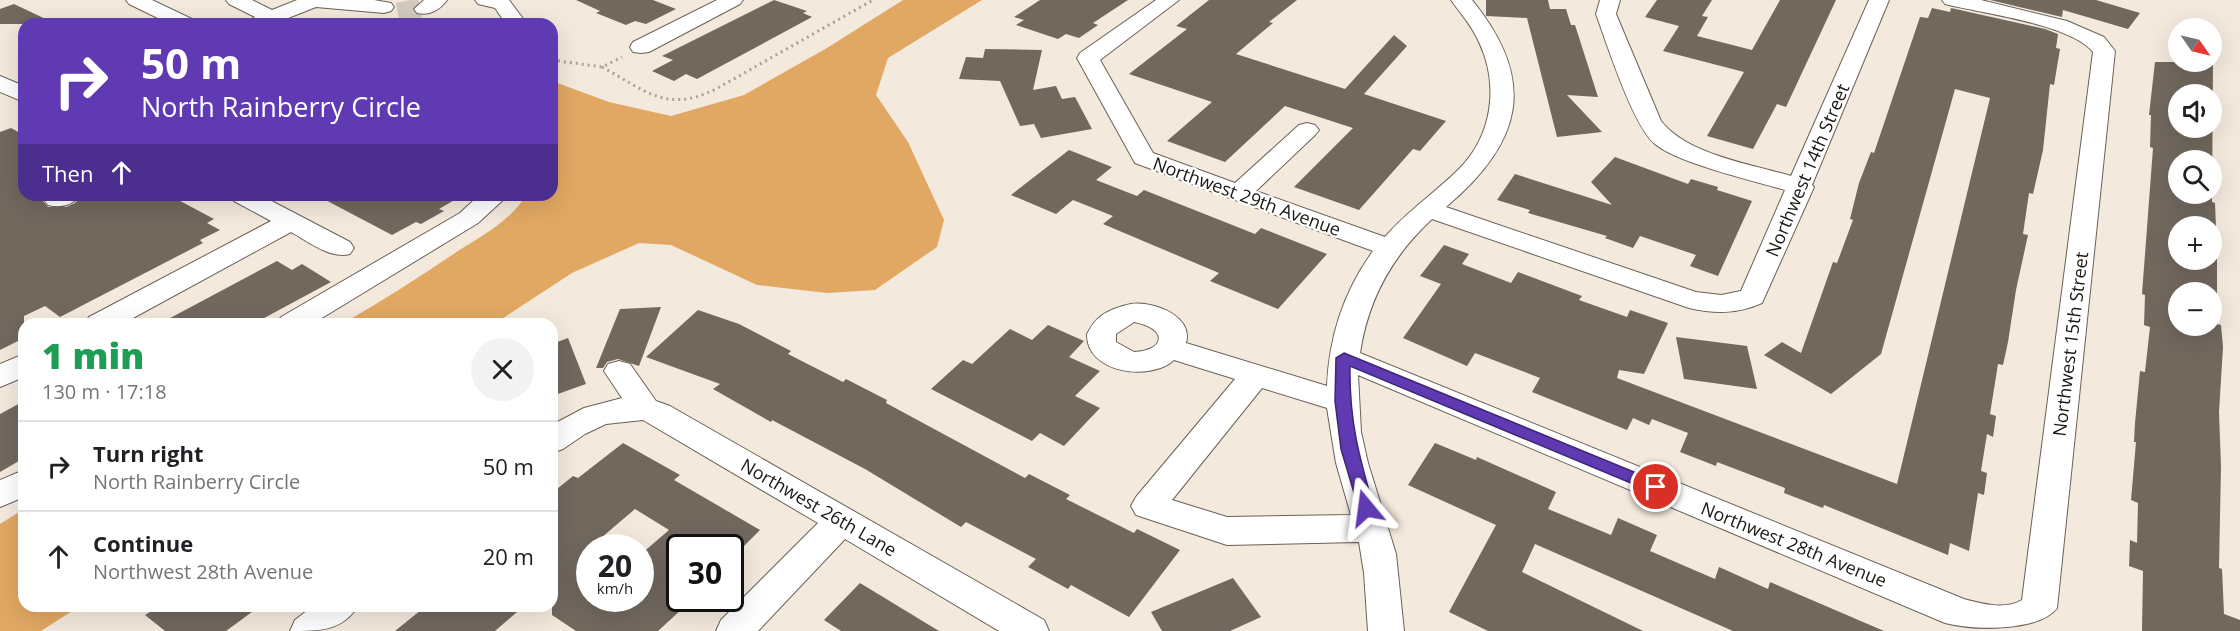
<!DOCTYPE html>
<html lang="en">
<head>
<meta charset="utf-8">
<style>
	:root { --surface:#fff; --page:#f2f2f2; --text:#202124; --muted:#757577; --line:#e0e0e0 }
	body { margin:0; font-family:"Open Sans",sans-serif; background:var(--page); color:var(--text); height:100vh; display:flex; flex-direction:column; font-size:22px; white-space:nowrap }
	* { box-sizing:border-box; margin:0 }
	p { font-size:20px; color:var(--muted) }
	.icon { flex:none; width:33px; height:33px; fill:none; stroke:currentColor; stroke-width:2; stroke-linecap:round; stroke-linejoin:round }
	.map { position:relative; flex:1; overflow:hidden }
	.sheet { position:absolute; left:18px; top:318px; width:540px; height:294px; display:flex; flex-direction:column; background:var(--surface); border-radius:18px; box-shadow:0 6px 24px #0002 }
	.sheet>* { flex:none }
	.banner { position:absolute; left:18px; top:18px; width:540px; height:183px; border-radius:18px; box-shadow:0 6px 24px #0002; background:#5f3ab2; color:#fff; overflow:hidden }
	.needle { width:39px; rotate:124deg }
	.fabs { position:absolute; left:2168px; top:18px; display:grid; gap:12px }
	.fabs a { display:grid; place-items:center; width:54px; height:54px; border-radius:50%; background:var(--surface); box-shadow:0 6px 24px #0002; font-size:30px }
	.speed { position:absolute; left:576px; top:534px; display:flex; gap:12px; font-size:30px; font-weight:700; text-align:center }
	.speed>* { display:grid; place-content:center; width:78px; height:78px; border-radius:50%; background:var(--surface); box-shadow:0 6px 24px #0002; line-height:1 }
	.speed small { font-size:15px; font-weight:400 }
	.speed .limit { border:3px solid #111; border-radius:9px; background:#fff; color:#111 }
	.pin { position:absolute; display:grid; place-items:center; width:51px; height:51px; color:#fff; margin:-26px; border:3px solid #fff; border-radius:50%; box-shadow:0 2px 6px #0007 }
	.me { position:absolute; width:66px; margin:-33px; rotate:344deg; stroke-linejoin:round; filter:drop-shadow(0 0 4px #0008) }
	.turn { display:flex; align-items:center; gap:21px; height:126px; padding:0 24px; font-size:27px }
	.turn .icon { width:78px; height:78px; stroke-width:2.5 }
	.turn b { display:block; font-size:42px; line-height:51px }
	.then { display:flex; align-items:center; height:57px; padding:0 24px; background:#0003; gap:12px; font-size:22px }
	.round { display:grid; place-items:center; flex:none; width:63px; height:63px; border-radius:32px; background:var(--page) }
	.overview { display:flex; align-items:center; justify-content:space-between; height:102px; padding:0 24px }
	h1 { font-size:36px; font-weight:800; line-height:45px; color:#1e9e55 }
	ul { padding:0; list-style:none }
	li { display:flex; align-items:center; gap:18px; height:90px; padding:0 24px; border-top:2px solid var(--line) }
	li div { flex:1 }
	li b { display:block; font-size:22px }
	li em { font-style:normal }
	.map>svg:first-child { display:block }
	.water { fill:#e1a863 }
	.building { fill:#71685e; fill-rule:evenodd }
	.lines { fill:none; stroke-linecap:round; stroke-linejoin:round }
	.minor-tunnel { stroke:#d3cabf; stroke-width:23; stroke-dasharray:23 12; stroke-linecap:butt }
	.minor-casing { stroke:#6a6157; stroke-width:2 }
	.path { stroke:#a9a197; stroke-width:3; stroke-dasharray:2 4; stroke-linecap:butt }
	.minor { fill:#fff; fill-rule:evenodd }
	.route { fill:#5f3ab2; stroke:#3e2674; stroke-width:1.5 }
	.labels { text-anchor:middle; dominant-baseline:central; stroke-width:4.5; stroke-linejoin:round; paint-order:stroke }
	.street-label { font-size:18px; fill:#1b1813; stroke:#fff }
</style>
</head>
<body>
<div class="map">
<svg width="2240" height="631" viewBox="0 0 2240 631">
	<rect width="100%" height="100%" fill="#f4e9dd"/>
	<g class="water">
		<path d="M903,0H982L888,58L876,95L908,142L944,220L937,247L875,290L827,293L757,285L671,245L639,243L572,273L494,324H342C381,302 418,278 455,253C480,237 511,221 526,195H552V81L609,102L671,116L744,95L827,48Z"/>
		<path d="M24,509V606H80L41,631H0V524Z"/>
	</g>
	<g class="building">
		<path d="M576,0H653L676,9L646,24L635,21L626,25L596,13L600,11Z"/>
		<path d="M774,0L807,11L803,13L812,17L697,79L686,74L674,81L652,71L673,60L662,56Z"/>
		<path d="M1040,0H1128L1093,23L1098,25L1079,38L1066,34L1058,39L1016,25L1024,20L1014,17Z"/>
		<path d="M1209,0H1297L1269,22L1273,23L1236,54L1345,89L1394,35L1407,46L1364,94L1446,121L1420,151L1413,149L1359,210L1294,187L1353,128L1285,106L1225,162L1167,141L1212,102L1129,74L1187,29L1176,26Z"/>
		<path d="M1486,0H1548L1550,9H1566L1571,25H1575L1598,97L1567,95L1602,132L1557,137L1527,18L1486,16Z"/>
		<path d="M1657,0H1712L1702,16L1708,17L1697,36L1752,50L1780,0H1836L1786,107L1777,104L1753,149L1707,136L1744,72L1663,51L1679,26L1645,17Z"/>
		<path d="M1990,0H2096L2140,13L2128,29L2063,10L2062,17Z"/>
		<path d="M14,4L56,24H0V9Z"/>
		<path d="M1932,8L1950,12L1951,8L2045,29L2058,34L2056,48L2060,49L2054,85L2050,84L2043,150L2033,194L2029,193L2023,234L2028,235L2016,290L2008,342L2003,365L1998,364L1990,414L1996,416L1993,437L1987,434L1981,471L1987,473L1984,495L1978,493L1969,551L1950,543L1948,555L1824,505L1823,508L1784,493L1785,488L1717,462L1716,466L1680,452L1688,433L1652,419L1649,425L1633,418L1627,430L1532,392L1540,378L1475,353L1467,366L1403,338L1441,284L1420,276L1444,245L1469,254L1462,264L1511,283L1518,272L1582,296L1579,300L1627,317L1630,310L1668,323L1644,374L1619,370L1617,378L1897,484L1990,98L1955,89L1881,354L1831,394L1764,355L1782,342L1801,353L1833,262L1837,263L1853,220L1850,219L1859,183L1871,152L1874,153L1920,17L1928,18Z"/>
		<path d="M985,49L1042,50L1033,90L1056,86L1062,99L1075,97L1092,129L1041,138L1034,124L1020,126L1000,81L959,79L966,57L983,58Z"/>
		<path d="M2155,62H2213L2212,202L2215,203L2217,252V324L2221,325L2223,347L2219,412L2221,466L2219,568L2222,569L2224,614L2240,620V631H2142L2143,571L2129,566L2130,540L2137,543L2138,503L2131,500L2136,442H2134L2135,423L2140,371L2145,372L2150,327L2144,325L2145,295L2142,294L2153,148L2150,147L2151,115H2149ZM2178,94H2211V128H2178ZM2178,160H2211V194H2178ZM2178,226H2211V260H2178ZM2178,292H2211V326H2178Z"/>
		<path d="M11,128L24,135V195H45L42,200L48,207H66L75,203L82,195H169L214,219L207,223L220,230L200,240L203,243L60,317L45,306L24,316V338L0,350V132Z"/>
		<path d="M1069,150L1112,167L1096,180L1137,196L1144,190L1255,234L1261,228L1327,254L1278,309L1210,281L1219,273L1103,224L1113,216L1073,200L1056,214L1011,195Z"/>
		<path d="M1615,157L1688,184L1691,179L1718,187L1717,190L1752,201L1718,276L1690,266L1696,255L1640,236L1633,248L1605,238L1607,236L1528,213L1530,210L1497,200L1515,174L1612,205L1591,182Z"/>
		<path d="M316,195H463L439,209L444,211L421,224L416,222L392,235Z"/>
		<path d="M277,261L292,270L302,264L331,282L253,324H159Z"/>
		<path d="M661,307L639,366L618,359L607,362L603,368H596L620,309Z"/>
		<path d="M698,310L739,324L791,351L788,354L843,382L846,379L887,400L886,403L1025,478L1029,474L1070,495L1066,499L1134,533L1137,529L1180,550L1129,617L1071,585L1068,589L1028,567L1036,559L966,522L961,527L865,469L772,420L771,422L713,389L720,384L646,357Z"/>
		<path d="M1048,325L1084,341L1069,357L1100,371L1075,396L1100,408L1064,446L1040,433L1032,441L931,389L963,360L972,364L1010,329L1032,340Z"/>
		<path d="M1676,337L1747,346L1757,389L1684,379Z"/>
		<path d="M568,338L586,384L552,396V344Z"/>
		<path d="M24,401V458L0,472V414Z"/>
		<path d="M623,443L680,475L674,480L760,530L742,548H680V598H694L658,631H576L552,615V493L573,476L578,478ZM635,509L669,530L640,555V598H590V561L581,555Z"/>
		<path d="M1435,443L1476,460L1477,457L1556,492L1548,509L1611,535L1618,518L1657,535L1650,551L1715,579L1719,567L1768,589L1770,582L1884,631H1733L1535,544L1522,572L1643,631H1488L1449,612L1496,525L1408,485Z"/>
		<path d="M1233,578L1261,617L1230,631H1162L1151,612Z"/>
		<path d="M860,583L939,631H841L824,620Z"/>
		<path d="M159,606H260L226,631H165L145,615Z"/>
		<path d="M426,606H524L495,631H395Z"/>
	</g>
	<g class="lines">
		<path class="minor-tunnel" d="M398,14L424,9"/>
		<defs>
			<g id="minor">
				<path d="M126,0H152L194,20L197,24H170L129,4Z"/>
				<path d="M226,0H252L272,10L297,0H374L391,3L394,7L391,11L384,13L316,7L273,24H245L255,17L229,4Z"/>
				<path d="M424,0H447C440,10 429,16 417,13L414,9Z"/>
				<path d="M475,0H509L527,24H506L495,8L478,4Z"/>
				<path d="M717,0H743L740,4L649,52L641,53L633,52L630,47L633,42Z"/>
				<path d="M1156,0H1179L1100,60L1153,153L1235,183L1299,125L1307,123L1315,125L1319,130L1315,135L1256,191L1385,237C1407,211 1435,193 1459,169C1493,135 1499,84 1479,42C1472,26 1461,14 1451,0H1472C1538,81 1523,142 1446,207L1696,292L1721,295L1741,291L1785,190C1754,181 1677,163 1655,144C1633,126 1607,44 1596,14L1600,0H1620L1616,14L1661,121C1688,155 1751,164 1791,176L1869,0H1889L1812,185L1814,187L1762,303C1737,314 1715,314 1689,308L1432,219C1392,256 1368,299 1360,353L1964,599C1982,604 2005,610 2022,600L2093,52C2071,24 1980,13 1945,4L1942,0H1981L2067,21L2104,37L2115,51L2057,608C2040,631 1976,631 1945,623L1358,375L1361,432L1368,463L1396,554L1404,631H1368L1364,573L1359,542L1227,545L1136,515L1131,506L1136,497L1235,379L1174,360C1150,382 1086,373 1087,334C1091,327 1094,321 1101,316C1109,310 1121,306 1131,304C1153,301 1194,316 1186,343L1327,386C1329,337 1344,291 1373,251L1135,163L1077,58L1080,53ZM1134,322C1170,329 1164,351 1134,352L1116,342V334ZM1262,388L1327,408L1336,463L1351,515L1227,517L1172,500Z"/>
				<path d="M0,76L24,86V102L0,92Z"/>
				<path d="M48,195H80C72,206 60,208 48,205L44,200Z"/>
				<path d="M231,195H260L350,242L354,248L350,254C330,259 309,242 291,232L122,324H85L89,317L271,221L234,201Z"/>
				<path d="M472,195H499L503,200L478,223L312,324H277L281,317L460,213L475,199Z"/>
				<path d="M24,354V377L0,387V364Z"/>
				<path d="M619,361L630,364L656,401L670,406L1044,620L1049,631H999L845,539L758,631H716L721,620L818,523L643,420L606,424L585,434L563,449L552,453V425L584,408L622,398L604,371L608,364Z"/>
				<path d="M24,470V497L0,507V480Z"/>
				<path d="M313,606H358C342,631 320,631 290,631L295,620Z"/>
			</g>
		</defs>
		<use href="#minor" class="minor-casing"/>
		<g class="path">
			<path d="M552,60L602,67L622,57"/>
			<path d="M602,67C645,90 666,114 716,89L873,0"/>
		</g>
		<use href="#minor" class="minor"/>
	</g>
	<path class="route" d="M1344,353L1661,483L1664,487L1661,491H1650L1350,366C1349,420 1359,457 1374,508L1371,513L1366,514L1360,513L1341,449L1335,401L1336,358Z"/>
	<g class="labels">
		<g class="street-label">
			<text transform="translate(1807 170) rotate(-67)">Northwest 14th Street</text>
			<text transform="translate(1247 196) rotate(20)">Northwest 29th Avenue</text>
			<text transform="translate(2070 344) rotate(-83)">Northwest 15th Street</text>
			<text transform="translate(819 507) rotate(30)">Northwest 26th Lane</text>
			<text transform="translate(1794 544) rotate(22)">Northwest 28th Avenue</text>
		</g>
	</g>
</svg>
<div class="fabs">
<a><svg class="needle" viewBox="-14 -14 28 28"><path d="M0-13l5 13h-10z" fill="#e53935"/><path d="M0 13l5-13h-10z" fill="#757577"/></svg></a>
<a><svg class="icon" aria-label="sound" viewBox="0 0 24 24"><path d="M4 9h4l5-4v14l-5-4H4zM17 9q2 3 0 6"/></svg></a>
<a><svg class="icon" aria-label="search" viewBox="0 0 24 24"><circle cx="10" cy="10" r="6"/><path d="M15 15l6 6"/></svg></a>
<a>+</a>
<a>−</a>
</div>
<div class="speed"><div>20<small>km/h</small></div><div class="limit">30</div></div>
<div class="pin" style="left:1656px;top:487px;background:#d93025"><svg class="icon" aria-label="arrive" viewBox="0 0 24 24"><path d="M6 21V4h12l-3 4 3 4H6"/></svg></div>
<svg class="me" style="left:1366px;top:508px" viewBox="-20 -20 40 40"><path d="M0-17L14 15 0 8-14 15z" fill="#5f3ab2" stroke="#fff" stroke-width="4"/></svg>
<div class="banner">
<div class="turn"><svg class="icon" aria-label="right" viewBox="0 0 24 24"><path d="M7 20v-9h11M14 6l5 5-5 5"/></svg><div><b>50 m</b>North Rainberry Circle</div></div>
<div class="then">Then<svg class="icon" aria-label="ahead" viewBox="0 0 24 24"><path d="M12 20V5M6 11l6-6 6 6"/></svg></div>
</div>
<section class="sheet">
<div class="overview"><div><h1>1 min</h1><p>130 m · 17:18</p></div><a class="round"><svg class="icon" aria-label="close" viewBox="0 0 24 24"><path d="M6 6l12 12M18 6L6 18"/></svg></a></div>
<ul>
<li><svg class="icon" aria-label="right" viewBox="0 0 24 24"><path d="M7 20v-9h11M14 6l5 5-5 5"/></svg><div><b>Turn right</b><p>North Rainberry Circle</p></div><em>50 m</em></li>
<li><svg class="icon" aria-label="ahead" viewBox="0 0 24 24"><path d="M12 20V5M6 11l6-6 6 6"/></svg><div><b>Continue</b><p>Northwest 28th Avenue</p></div><em>20 m</em></li>
</ul>
</section>
</div>
</body>
</html>
